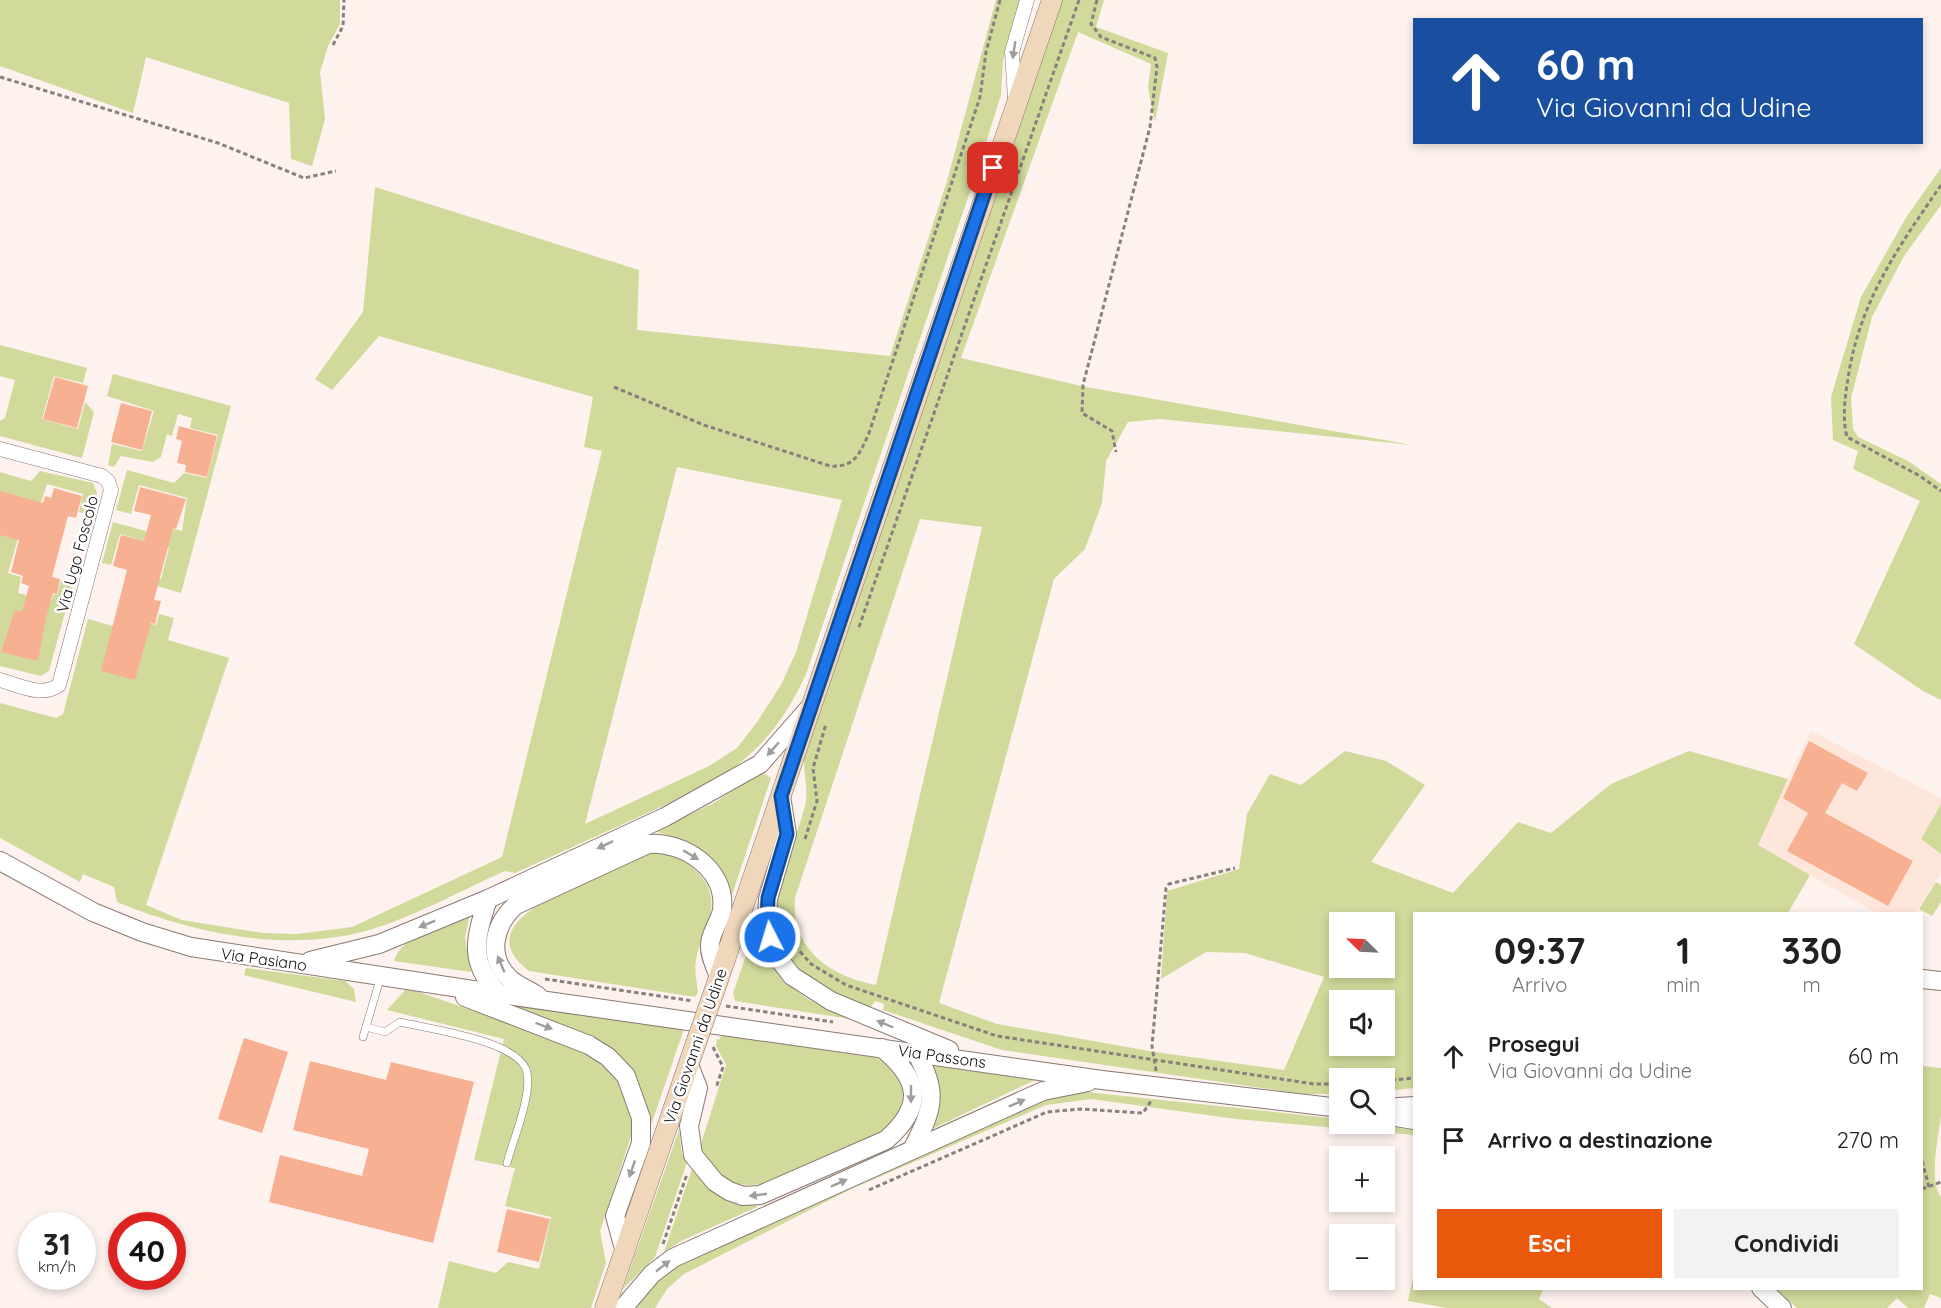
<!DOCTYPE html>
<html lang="it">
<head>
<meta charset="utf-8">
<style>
	:root { --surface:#fff; --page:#f2f2f2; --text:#202124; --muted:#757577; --accent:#ea580c }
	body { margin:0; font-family:Quicksand,sans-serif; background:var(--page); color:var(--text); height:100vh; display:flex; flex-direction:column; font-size:22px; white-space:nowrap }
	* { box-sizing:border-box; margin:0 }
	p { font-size:20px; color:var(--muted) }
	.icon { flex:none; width:33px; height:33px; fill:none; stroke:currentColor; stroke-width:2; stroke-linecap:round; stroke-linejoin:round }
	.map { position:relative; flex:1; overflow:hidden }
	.details { position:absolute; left:1413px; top:912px; width:510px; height:378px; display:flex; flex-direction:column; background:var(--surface); border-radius:0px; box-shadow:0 3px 9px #0003 }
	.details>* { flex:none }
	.banner { position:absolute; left:1413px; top:18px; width:510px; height:126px; border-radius:0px; box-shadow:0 3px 9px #0003; background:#1a4fa0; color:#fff; overflow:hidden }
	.needle { width:39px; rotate:294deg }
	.tools { position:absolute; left:1329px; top:912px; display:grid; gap:12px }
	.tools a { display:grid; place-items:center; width:66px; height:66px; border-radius:0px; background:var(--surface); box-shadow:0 3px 9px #0003; font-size:30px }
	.speed { position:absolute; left:18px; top:1212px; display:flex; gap:12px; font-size:30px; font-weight:700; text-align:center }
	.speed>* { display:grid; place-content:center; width:78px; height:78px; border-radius:50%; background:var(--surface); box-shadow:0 3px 9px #0003; line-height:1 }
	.speed small { font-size:15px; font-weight:400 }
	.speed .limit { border:9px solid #d22; background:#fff; color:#111 }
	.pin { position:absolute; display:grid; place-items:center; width:51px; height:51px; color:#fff; margin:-26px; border-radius:12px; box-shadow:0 3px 9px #0006 }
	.me { position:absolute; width:66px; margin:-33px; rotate:355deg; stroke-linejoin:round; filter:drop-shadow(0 0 4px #0008) }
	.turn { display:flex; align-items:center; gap:21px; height:126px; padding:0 24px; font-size:27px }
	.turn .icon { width:78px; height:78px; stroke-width:2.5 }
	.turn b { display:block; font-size:42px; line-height:51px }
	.eta { display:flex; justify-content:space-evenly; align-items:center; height:102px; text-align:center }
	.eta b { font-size:36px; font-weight:800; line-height:42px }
	.action { display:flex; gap:12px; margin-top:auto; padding:12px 24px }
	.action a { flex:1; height:69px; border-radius:0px; background:var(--accent); color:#fff; font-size:24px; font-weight:800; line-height:69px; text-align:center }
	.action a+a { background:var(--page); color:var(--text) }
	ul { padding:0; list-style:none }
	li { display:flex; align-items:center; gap:18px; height:84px; padding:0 24px }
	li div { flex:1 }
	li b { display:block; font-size:22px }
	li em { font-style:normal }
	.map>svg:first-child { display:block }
	.built { fill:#ffe6db }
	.green { fill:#d1d99b; fill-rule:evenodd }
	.building { fill:#f7b192 }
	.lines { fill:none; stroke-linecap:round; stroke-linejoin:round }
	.service-casing { stroke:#887972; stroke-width:8 }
	.minor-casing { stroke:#887972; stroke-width:15 }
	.tertiary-casing { stroke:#887972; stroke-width:20 }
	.secondary-casing { stroke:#887972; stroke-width:21 }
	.path { stroke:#88807d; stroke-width:3; stroke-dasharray:4.5 3; stroke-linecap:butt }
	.service { stroke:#fff; stroke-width:7 }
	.minor { stroke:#fff; stroke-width:14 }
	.tertiary { stroke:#fff; stroke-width:18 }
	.secondary { stroke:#f0d7bb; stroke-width:20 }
	.secondary-bridge-casing { stroke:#887972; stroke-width:21; stroke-linecap:butt }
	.secondary-bridge { stroke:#f0d7bb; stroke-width:20 }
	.oneway { fill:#a09e9d }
	.route-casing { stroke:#114b97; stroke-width:15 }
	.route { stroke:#1a73e8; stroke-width:10 }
	.labels { text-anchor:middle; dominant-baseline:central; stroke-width:5; stroke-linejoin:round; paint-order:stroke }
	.street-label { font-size:16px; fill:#120d0b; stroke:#fff }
</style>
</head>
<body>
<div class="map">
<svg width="1941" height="1308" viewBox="0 0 1941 1308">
	<rect width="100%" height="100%" fill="#fdf2ee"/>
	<path class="built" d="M1811,731L1941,798V804L1921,839L1941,854V873L1915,913H1877L1757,845Z"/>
	<g class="green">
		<path d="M0,0H340V24L328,46L320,72L325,119L312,166L291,159L289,103L146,57L133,113L0,66Z"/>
		<path d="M996,0H1021L1003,61L1001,95L978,168L806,674C781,729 750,763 696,791L515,873L505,871C459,891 411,919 362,932C282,952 192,933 117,902L114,887L83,874L80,882L0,838V703L56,718L63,714L88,619L120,628L148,623L156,625L159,614L174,618L168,640L229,658L146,905L182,920L263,933L297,934L352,927L502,857L602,451L584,447L593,397L379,336L332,390L315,379L363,312L375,187L639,270L637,330L890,356L947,181ZM677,467L842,500L796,652L781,685L757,722L737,748L709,766L585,824Z"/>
		<path d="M1061,0H1104L1096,27L1168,53L1155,122L1148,88L1151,64L1078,32L961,358L1081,386L1412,445L1160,419L1128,422L1106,461L1102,503L1085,549L1054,579L939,1003L997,1024L1155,1052L1284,1070L1324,977L1245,953L1206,952L1161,979L1167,891L1239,869L1247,814L1270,774L1301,785L1345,751L1386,761L1425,785L1371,862L1453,893L1518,822L1551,833L1611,784L1689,751L1788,779L1758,845L1810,875L1788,913L1414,914V1088L1385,1091L1384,1078H1340L1339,1094H1302L1002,1050L883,1010L884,1004L875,1001L871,1007C807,992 762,950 779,880C786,854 801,828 806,801C808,788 803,771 804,756ZM920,519L982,527L876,985C829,976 791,949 795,898ZM1340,922H1384V968H1340ZM1340,1000H1384V1046H1340Z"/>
		<path d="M1941,168V205L1904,256L1872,317L1851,398L1853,429L1858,437L1908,461L1941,484V700L1923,691L1854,644L1920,501L1853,469L1858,451L1833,440L1831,397L1861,297L1907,216Z"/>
		<path d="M0,345L87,368L83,383L54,376L42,419L78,429L85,402L94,412L82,458L0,436V421L5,418L15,380L0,376Z"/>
		<path d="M113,374L231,406L181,593L140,581L142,574L161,579L169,548L120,534L111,565L102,563L113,522L153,533L158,525L182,531L187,498L139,485L131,514L116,510L127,470L174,483L184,473L207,478L218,435L190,428L192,418L178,414L172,436L167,434L161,457L153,462L121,456L114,467L108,465L112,444L142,451L154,411L107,396Z"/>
		<path d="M40,471L93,483L97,493L91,515L79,512L83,494L47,484L40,506L28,503L8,573L21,577L18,593L51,601L54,594L57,595L61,580L73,583L49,671L41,676L0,666V472L31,481Z"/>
		<path d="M762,772L771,778L730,901C714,854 701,846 655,831L712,804Z"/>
		<path d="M1941,804V854L1921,839Z"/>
		<path d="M662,850C690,862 718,881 710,915C707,930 698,945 696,960C694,970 697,982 698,993L695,997L529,971C474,929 548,899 581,883C608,871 633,857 662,850Z"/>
		<path d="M1936,882L1941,885V902L1932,916L1919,909Z"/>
		<path d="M470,914L465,938L471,972L394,961C403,933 444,925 470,914Z"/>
		<path d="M763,944C782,990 811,1005 856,1020L735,1001L733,993L748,950Z"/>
		<path d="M246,968L345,981L354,989L356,1002L244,975Z"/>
		<path d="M407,988L570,1044L608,1066L626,1096L633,1130L600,1231L606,1263L591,1308H438L449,1261L496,1273L508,1262L539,1269L551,1217L505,1206L515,1168L474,1160L504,1039L387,1010Z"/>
		<path d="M503,1002L684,1029L650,1128L628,1066L600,1040Z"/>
		<path d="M722,1034L874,1057C913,1072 910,1111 880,1134L765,1184C728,1188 719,1179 699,1150L726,1065L716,1046L717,1038L719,1040Z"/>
		<path d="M932,1065L1035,1080L932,1129Z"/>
		<path d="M1922,1066L1941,1068C1941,1083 1941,1099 1941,1115C1939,1135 1928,1180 1941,1197V1298L1930,1294L1924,1308H1908L1897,1298L1887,1308H1797L1776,1289L1922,1288Z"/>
		<path d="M1087,1092L1339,1119L1340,1124L1414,1127V1135L1236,1119L1091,1099L1046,1105L851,1189L684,1274L667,1289L655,1308H632L655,1280L677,1264L1045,1097Z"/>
		<path d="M679,1130L682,1154L687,1162L655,1257L623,1289Z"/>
		<path d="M692,1169C712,1195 727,1196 757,1202V1207L683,1240L664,1252Z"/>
		<path d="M1414,1273V1288L1543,1289L1539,1299L1552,1308H1447L1408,1301Z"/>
	</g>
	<g class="building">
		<path d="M55,377L88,386L77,428L43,419Z"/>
		<path d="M121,403L152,411L142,450L111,442Z"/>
		<path d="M179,426L217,436L207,477L185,472L186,465L177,463L182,441L176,439Z"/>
		<path d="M140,487L186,499L176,529L173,528L154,600L161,601L155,624L151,623L135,680L101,671L127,570L113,566L121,535L144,541L151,515L134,511Z"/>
		<path d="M54,488L82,496L76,518L68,516L52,577L60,579L57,594L53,593L46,618L38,661L1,652L15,610L22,612L29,586L21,583L23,576L11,572L19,540L0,535V491L43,503L45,496L51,498Z"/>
		<path d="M1809,741L1868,773L1857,791L1842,783L1825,813L1913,861L1888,906L1787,851L1808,813L1783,798Z"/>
		<path d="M244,1038L288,1052L262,1133L218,1119Z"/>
		<path d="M310,1061L386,1080L391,1062L474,1082L433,1243L269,1202L280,1155L362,1176L369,1149L293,1130Z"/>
		<path d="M507,1209L550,1219L539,1262L497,1252Z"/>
	</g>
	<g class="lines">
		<defs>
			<g id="service">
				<path d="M366,1027L385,1032L400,1022C429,1029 514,1040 526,1069C534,1091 513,1140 507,1163"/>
				<path d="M363,1037L381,976"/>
			</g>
			<g id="minor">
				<path d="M1015,98L1012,52L1027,0"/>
				<path d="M0,449L102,476L108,481L111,490L59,685C42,698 18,685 0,680"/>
			</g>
			<g id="tertiary">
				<path d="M781,796L787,834L768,899L767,922L782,963L792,976L831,1001L949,1050"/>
				<path d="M0,861L93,912L142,932L191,947L499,994L1102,1080L1340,1108"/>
				<path d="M488,899C475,938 468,963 499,994"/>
				<path d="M310,961L379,944L488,899L665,817L760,764L810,707"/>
				<path d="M1922,979L1941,981"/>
				<path d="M538,996C529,990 518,986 510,979C486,957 494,924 516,905L648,844C683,841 727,869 722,910C720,922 710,933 710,945C709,955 716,968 719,977"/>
				<path d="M465,997L589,1045L608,1057L626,1076L641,1118V1143L615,1216L625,1252"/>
				<path d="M689,1065L698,1088L689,1126L693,1155L715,1182L729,1191L743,1196L760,1195L886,1140C925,1106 920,1079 882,1048"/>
				<path d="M1384,1108L1414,1106"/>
				<path d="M1384,1115L1414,1120"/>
				<path d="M912,1150C933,1108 939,1095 916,1052"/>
				<path d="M1761,1288L1782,1308"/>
				<path d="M623,1308L652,1274L673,1258L1043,1091L1088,1082"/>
			</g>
			<g id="secondary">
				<path d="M715,989L1052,0"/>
				<path d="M605,1308L697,1040"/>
			</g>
		</defs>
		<use href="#service" class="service-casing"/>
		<use href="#minor" class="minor-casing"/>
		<use href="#tertiary" class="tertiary-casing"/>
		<use href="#secondary" class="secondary-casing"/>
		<g class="path">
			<path d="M1097,0L1091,24L1101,37L1155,58L1157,67L1150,127L1083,385L1082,413L1112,431L1116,452"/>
			<path d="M333,45L343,26L344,0"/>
			<path d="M0,77L218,143L304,178L336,171"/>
			<path d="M1941,185C1898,248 1860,300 1848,378C1845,398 1842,418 1847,437L1920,476L1941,491"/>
			<path d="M614,387L704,425L830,466C855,468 860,453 869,433L980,97L986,52L1000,0"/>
			<path d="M859,627L1079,0"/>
			<path d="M805,839L817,801L813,768L826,724"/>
			<path d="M795,946L811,964L846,985L997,1036L1314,1084H1340"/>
			<path d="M545,979L693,1001"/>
			<path d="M726,1006L833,1022"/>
			<path d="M713,1047L723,1067L716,1088"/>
			<path d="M1156,1071L1152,1046L1166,888L1169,884L1235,868"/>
			<path d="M1384,1081L1414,1078"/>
			<path d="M1922,1161L1929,1187"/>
			<path d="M1922,1189L1941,1182"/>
			<path d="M869,1190L1047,1112L1080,1109L1143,1113L1151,1101"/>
			<path d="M663,1244L687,1174"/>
		</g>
		<use href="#service" class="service"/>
		<use href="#minor" class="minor"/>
		<use href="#tertiary" class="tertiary"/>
		<use href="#secondary" class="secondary"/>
		<defs>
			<path id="secondary-bridge" d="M697,1040L715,989"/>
		</defs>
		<use href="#secondary-bridge" class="secondary-bridge-casing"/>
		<use href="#secondary-bridge" class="secondary-bridge"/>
	</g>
	<defs><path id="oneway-solid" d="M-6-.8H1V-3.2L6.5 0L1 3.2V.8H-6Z" transform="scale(1.5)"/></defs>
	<g class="oneway">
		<use href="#oneway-solid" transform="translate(1014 50) rotate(99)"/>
		<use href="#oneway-solid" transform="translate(773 749) rotate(131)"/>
		<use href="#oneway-solid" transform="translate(605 845) rotate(155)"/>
		<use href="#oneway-solid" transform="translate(691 855) rotate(31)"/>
		<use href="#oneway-solid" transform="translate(427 924) rotate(158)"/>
		<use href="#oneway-solid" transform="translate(501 964) rotate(-113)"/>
		<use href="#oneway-solid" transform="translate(885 1024) rotate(-157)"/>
		<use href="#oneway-solid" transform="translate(544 1026) rotate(20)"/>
		<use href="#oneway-solid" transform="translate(911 1094) rotate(90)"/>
		<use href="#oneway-solid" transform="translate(1017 1103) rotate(-24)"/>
		<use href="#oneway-solid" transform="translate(632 1169) rotate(109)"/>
		<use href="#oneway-solid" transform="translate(839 1183) rotate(-24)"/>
		<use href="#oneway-solid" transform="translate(758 1195) rotate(172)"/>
		<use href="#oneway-solid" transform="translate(663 1266) rotate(-38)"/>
	</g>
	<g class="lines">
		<defs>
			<path id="route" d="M770,937L767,922L768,898L787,834L781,796L993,168"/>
		</defs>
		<use href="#route" class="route-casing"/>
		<use href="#route" class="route"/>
	</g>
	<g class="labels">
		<g class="street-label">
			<text transform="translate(77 554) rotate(-75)">Via Ugo Foscolo</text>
			<text transform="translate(264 959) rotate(8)">Via Pasiano</text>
			<text transform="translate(695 1046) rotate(-71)">Via Giovanni da Udine</text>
			<text transform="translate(942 1056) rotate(8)">Via Passons</text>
		</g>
	</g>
</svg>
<div class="tools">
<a><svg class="needle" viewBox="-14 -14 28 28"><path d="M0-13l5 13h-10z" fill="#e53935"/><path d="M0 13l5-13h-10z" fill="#757577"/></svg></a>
<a><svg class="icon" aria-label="sound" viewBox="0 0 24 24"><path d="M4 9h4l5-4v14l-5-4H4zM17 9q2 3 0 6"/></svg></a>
<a><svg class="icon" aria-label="search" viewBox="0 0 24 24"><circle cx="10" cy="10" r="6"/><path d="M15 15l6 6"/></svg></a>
<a>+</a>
<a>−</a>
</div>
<div class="speed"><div>31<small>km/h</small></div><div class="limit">40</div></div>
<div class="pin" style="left:993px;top:168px;background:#d93025"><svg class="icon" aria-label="arrive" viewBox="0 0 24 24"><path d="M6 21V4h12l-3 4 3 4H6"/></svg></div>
<svg class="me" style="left:770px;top:937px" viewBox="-20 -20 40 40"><circle r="17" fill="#1a73e8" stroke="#fff" stroke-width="3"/><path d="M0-11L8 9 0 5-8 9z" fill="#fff"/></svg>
<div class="banner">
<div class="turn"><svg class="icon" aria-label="ahead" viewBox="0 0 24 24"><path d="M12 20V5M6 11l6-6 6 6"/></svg><div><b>60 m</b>Via Giovanni da Udine</div></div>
</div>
<section class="details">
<div class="eta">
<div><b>09:37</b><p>Arrivo</p></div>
<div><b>1</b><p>min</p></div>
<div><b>330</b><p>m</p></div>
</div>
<ul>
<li><svg class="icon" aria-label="ahead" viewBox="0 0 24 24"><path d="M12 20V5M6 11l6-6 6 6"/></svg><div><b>Prosegui</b><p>Via Giovanni da Udine</p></div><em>60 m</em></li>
<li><svg class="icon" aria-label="arrive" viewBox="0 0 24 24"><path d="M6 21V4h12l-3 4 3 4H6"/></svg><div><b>Arrivo a destinazione</b></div><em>270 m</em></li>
</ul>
<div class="action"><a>Esci</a><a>Condividi</a></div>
</section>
</div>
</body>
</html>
